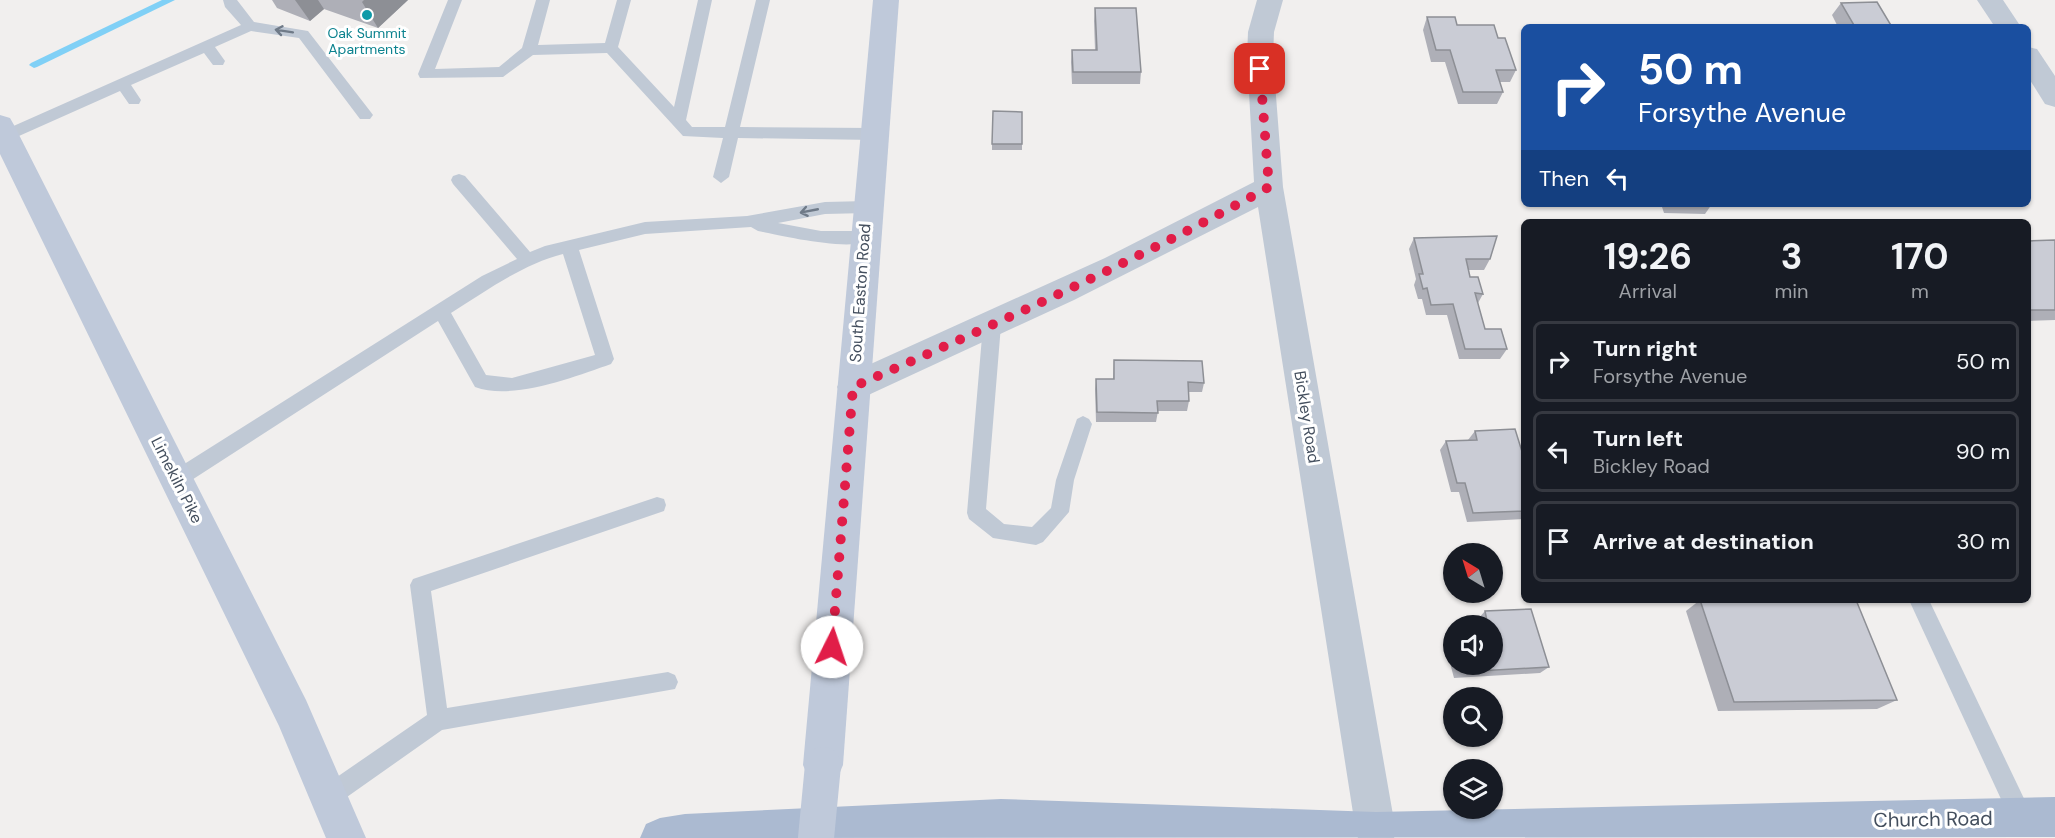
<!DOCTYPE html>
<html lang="en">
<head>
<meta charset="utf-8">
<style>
	:root { --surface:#171b24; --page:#20242c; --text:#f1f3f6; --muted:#9ea1a6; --line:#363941 }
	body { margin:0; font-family:"DM Sans",sans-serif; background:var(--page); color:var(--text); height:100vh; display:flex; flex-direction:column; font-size:22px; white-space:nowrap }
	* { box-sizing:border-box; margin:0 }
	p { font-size:20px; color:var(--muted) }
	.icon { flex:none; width:33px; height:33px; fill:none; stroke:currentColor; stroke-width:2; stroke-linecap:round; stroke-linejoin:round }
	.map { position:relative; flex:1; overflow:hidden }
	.drawer { position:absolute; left:1521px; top:219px; width:510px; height:384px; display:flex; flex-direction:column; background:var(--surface); border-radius:9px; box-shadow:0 2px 4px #0004 }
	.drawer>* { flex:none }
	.top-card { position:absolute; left:1521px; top:24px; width:510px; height:183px; border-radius:9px; box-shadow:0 2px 4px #0004; background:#1a4fa0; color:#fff; overflow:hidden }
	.needle { width:39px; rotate:322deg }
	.tools { position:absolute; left:1443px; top:543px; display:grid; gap:12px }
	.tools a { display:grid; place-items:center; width:60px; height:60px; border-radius:50%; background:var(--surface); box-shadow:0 2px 4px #0004; font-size:30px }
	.pin { position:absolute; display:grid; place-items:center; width:51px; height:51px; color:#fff; margin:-26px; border-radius:12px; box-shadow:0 3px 9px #0006 }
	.me { position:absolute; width:66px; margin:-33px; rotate:4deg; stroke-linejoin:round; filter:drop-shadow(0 0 4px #0008) }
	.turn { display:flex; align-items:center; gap:21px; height:126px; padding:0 18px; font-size:27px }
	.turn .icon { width:78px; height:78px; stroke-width:2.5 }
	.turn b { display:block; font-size:42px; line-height:51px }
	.then { display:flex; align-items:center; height:57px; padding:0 18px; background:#0003; gap:12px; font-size:22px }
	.eta { display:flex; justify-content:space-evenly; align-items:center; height:102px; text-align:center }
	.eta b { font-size:36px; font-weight:700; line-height:42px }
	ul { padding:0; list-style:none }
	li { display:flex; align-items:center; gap:18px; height:81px; margin:0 12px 9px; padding:0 6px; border:3px solid var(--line); border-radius:9px }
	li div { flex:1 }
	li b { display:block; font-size:22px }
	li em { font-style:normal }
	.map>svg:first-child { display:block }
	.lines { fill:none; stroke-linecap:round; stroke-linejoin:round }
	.stream { fill:#80d0f6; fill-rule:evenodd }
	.lane { fill:#c0c9d5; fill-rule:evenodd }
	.street { fill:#c0c9d5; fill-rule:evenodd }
	.secondary { fill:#bfc9da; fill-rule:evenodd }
	.primary { fill:#abbad1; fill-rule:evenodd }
	.secondary-bridge { stroke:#bfc9da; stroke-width:36 }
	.wall { fill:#aeafb7 }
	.shaded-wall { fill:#8d8f95 }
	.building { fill:#caccd5; stroke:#8d8f95; stroke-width:1.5 }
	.oneway { stroke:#6f7a88 }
	.route { stroke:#e11d48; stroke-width:10; stroke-dasharray:0 18 }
	.culture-dot { fill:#0f9aa8; stroke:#fff; stroke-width:2 }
	.labels { text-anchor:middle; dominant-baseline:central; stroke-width:6; stroke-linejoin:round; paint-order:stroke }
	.far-culture-label { font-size:14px; fill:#0d838f; stroke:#fff }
	.street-label { font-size:16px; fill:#444f5e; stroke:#fff }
	.near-street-label { font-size:20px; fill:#444f5e; stroke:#fff }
</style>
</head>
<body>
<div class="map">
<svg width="2055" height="838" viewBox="0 0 2055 838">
	<rect width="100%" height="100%" fill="#f1efee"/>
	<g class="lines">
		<path class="stream" d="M162,0H175L37,67L34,68L29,65L31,63Z"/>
		<g class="lane">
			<path d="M223,0H237L254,22L308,31L370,111L373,115L370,119H360L299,38L251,31L215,47L225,61L223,65H213L204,53L131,85L141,100L139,104H129L120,91L10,140H0V132L241,25L225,7Z"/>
			<path d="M448,0H462L435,69L499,67L522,48L536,0H550L538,45L605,43L617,0H631L618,47L674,107L698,0H712L686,120L692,127H725L756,0H770L740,127L874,128L882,134L874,140L738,138L729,177L721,183L713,177L723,138L683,136L607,53L533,55L503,77L420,78L418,74Z"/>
			<path d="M459,174L465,176L530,252L545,246L645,222L747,216L825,202L867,201L875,207L867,213L825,214L778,223L821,231H864L872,237C862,255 777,235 758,231L751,227L645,234L579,250L614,359L611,364C574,377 513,401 475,387L438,321L184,485L177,487L170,485L168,479L170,473L482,276L517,259L453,184L451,180L453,176ZM563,254L595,355L512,378L486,375L451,313C486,291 523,264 563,254Z"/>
			<path d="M992,318L998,320L1001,325L986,509L1004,524L1032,527L1051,508L1056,480L1077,419L1083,416L1089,419L1092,424L1074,480L1069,512L1043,542L1036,545L993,538L969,519L967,513L983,325L986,320Z"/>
			<path d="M657,497L664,499L666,505L664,511L431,591L447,708L668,672L675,675L678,682L675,689L442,730L337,804L329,807L321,804L318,796L321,788L427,715L410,585L413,579Z"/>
			<path d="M1909,600H1929L2029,809L2032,817L2029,825L2021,828L2013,825Z"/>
		</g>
		<g class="street">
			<path d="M1257,0H1283L1274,32L1273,57L1283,187L1396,832L1394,838H1358L1356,832L1258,207L1074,300L864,397L853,401L842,397L837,387L842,377L1105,258L1254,182L1247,57L1248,32Z"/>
			<path d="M1977,0H2003L2021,27H1995Z"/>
			<path d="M2028,47L2037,49L2055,76V107L2045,104L2028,77Z"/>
		</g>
		<g class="secondary">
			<path d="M873,0H899L843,765L837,779L823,785L809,779L803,765Z"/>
			<path d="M0,115L10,118L14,125L306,700L366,838H326L279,726L0,154Z"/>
		</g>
		<path class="primary" d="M2055,797V837L640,838L646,824L660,818L685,814L1001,799L1376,812Z"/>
		<path class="secondary-bridge" d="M816,838L823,765"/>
	</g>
	<g class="wall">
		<path d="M272,0H408L378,28L324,9L310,21L277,8Z"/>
		<path d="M1841,3L1892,27H1838L1832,15Z"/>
		<path d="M1095,8L1141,72L1140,84H1072L1071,62L1072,50H1095L1094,21Z"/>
		<path d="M1427,17L1498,38L1516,70L1510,82H1499L1503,92L1497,104H1458L1445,62H1431L1423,30Z"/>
		<path d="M1022,112V150H992V144Z"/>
		<path d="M1661,204H1712L1705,214L1664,213Z"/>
		<path d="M1414,238L1490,259L1484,270H1468L1470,277L1483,294L1478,303L1485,329L1507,349L1500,359H1459L1447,315H1426L1422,299H1418L1414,285L1416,279L1409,249Z"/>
		<path d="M2055,240V320L2028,321V241Z"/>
		<path d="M1114,360L1204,383L1202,392H1189V401L1187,411H1158L1156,422H1096L1095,389L1096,379H1113Z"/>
		<path d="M1475,431L1524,458V519L1467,522L1459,492H1451L1440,450L1446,441L1468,440Z"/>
		<path d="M1700,600L1897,700L1877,709L1718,711L1686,611Z"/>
		<path d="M1485,611L1549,667L1540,673L1454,678L1445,644L1452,636H1454V664H1492V626H1479L1478,619Z"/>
	</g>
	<g class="shaded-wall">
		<path d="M295,0H318L324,9L310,21Z"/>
		<path d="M364,0H408L378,28L362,2Z"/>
	</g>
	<g class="building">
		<path d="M1877,2L1892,27H1855L1841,3Z"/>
		<path d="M1095,8H1136L1141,72H1073L1072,50H1097Z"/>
		<path d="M1427,17H1455L1457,25H1494L1498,38H1505L1516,70H1496L1503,92H1463L1450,50H1436Z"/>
		<path d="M993,111L1022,112V144H992Z"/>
		<path d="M1497,236L1490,259H1466L1470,277H1478L1483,294L1475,293L1485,329H1501L1507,349H1465L1453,304L1431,305L1427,288L1423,289L1419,274H1423L1414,238Z"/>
		<path d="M2055,240V310H2028V241Z"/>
		<path d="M1114,360L1202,361L1204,383L1188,382L1189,401H1157L1158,413L1097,412L1096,379H1114Z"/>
		<path d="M1515,429L1524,458V511L1473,513L1465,483H1457L1446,441L1477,440L1475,431Z"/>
		<path d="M1700,600H1856L1897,700L1734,702Z"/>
		<path d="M1531,609L1549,667L1461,672L1459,664H1492V626H1488L1485,611Z"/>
	</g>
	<defs><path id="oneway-shaft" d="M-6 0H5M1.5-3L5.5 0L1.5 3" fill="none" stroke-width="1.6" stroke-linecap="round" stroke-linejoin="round" transform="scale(1.5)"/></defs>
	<g class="oneway">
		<use href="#oneway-shaft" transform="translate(284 31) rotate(-171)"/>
		<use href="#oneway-shaft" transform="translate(809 211) rotate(169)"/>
	</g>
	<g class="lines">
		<path class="route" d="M832,647L853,387C994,325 1134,262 1269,187L1260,69"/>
	</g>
	<circle class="culture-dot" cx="367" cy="15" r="6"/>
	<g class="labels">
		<g class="far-culture-label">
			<text x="367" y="33">Oak Summit<tspan x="367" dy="16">Apartments</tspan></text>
		</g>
		<g class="street-label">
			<text transform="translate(860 293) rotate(-86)">South Easton Road</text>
			<text transform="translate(1307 417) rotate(81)">Bickley Road</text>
			<text transform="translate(177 480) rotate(63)">Limekiln Pike</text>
		</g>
		<g class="near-street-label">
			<text transform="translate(1933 819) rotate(-1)">Church Road</text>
		</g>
	</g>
</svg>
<div class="tools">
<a><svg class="needle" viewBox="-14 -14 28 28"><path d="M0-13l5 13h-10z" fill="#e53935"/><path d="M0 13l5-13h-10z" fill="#9ea1a6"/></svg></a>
<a><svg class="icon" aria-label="sound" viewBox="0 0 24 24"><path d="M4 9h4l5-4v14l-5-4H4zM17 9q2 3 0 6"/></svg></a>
<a><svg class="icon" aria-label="search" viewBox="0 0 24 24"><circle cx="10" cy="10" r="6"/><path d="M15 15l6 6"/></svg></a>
<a><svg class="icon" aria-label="layers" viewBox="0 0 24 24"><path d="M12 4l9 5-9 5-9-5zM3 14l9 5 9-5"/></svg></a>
</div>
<div class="pin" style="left:1260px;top:69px;background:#d93025"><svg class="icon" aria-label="arrive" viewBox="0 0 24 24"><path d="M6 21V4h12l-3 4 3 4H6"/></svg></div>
<svg class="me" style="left:832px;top:647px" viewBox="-20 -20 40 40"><circle r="19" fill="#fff"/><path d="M0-13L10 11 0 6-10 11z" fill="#e11d48"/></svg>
<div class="top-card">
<div class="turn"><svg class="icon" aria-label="right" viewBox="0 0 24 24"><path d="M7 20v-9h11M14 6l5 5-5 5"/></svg><div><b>50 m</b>Forsythe Avenue</div></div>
<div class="then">Then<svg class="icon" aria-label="left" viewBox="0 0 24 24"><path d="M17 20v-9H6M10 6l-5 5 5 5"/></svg></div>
</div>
<section class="drawer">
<div class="eta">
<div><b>19:26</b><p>Arrival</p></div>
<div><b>3</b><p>min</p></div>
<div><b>170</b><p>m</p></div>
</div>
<ul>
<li><svg class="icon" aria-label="right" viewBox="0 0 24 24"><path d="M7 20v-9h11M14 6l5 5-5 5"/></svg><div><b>Turn right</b><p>Forsythe Avenue</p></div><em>50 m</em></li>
<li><svg class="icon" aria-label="left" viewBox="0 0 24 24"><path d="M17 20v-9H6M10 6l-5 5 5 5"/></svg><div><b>Turn left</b><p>Bickley Road</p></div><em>90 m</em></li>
<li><svg class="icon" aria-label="arrive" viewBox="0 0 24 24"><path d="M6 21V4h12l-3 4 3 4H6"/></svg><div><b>Arrive at destination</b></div><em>30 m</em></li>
</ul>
</section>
</div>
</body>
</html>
